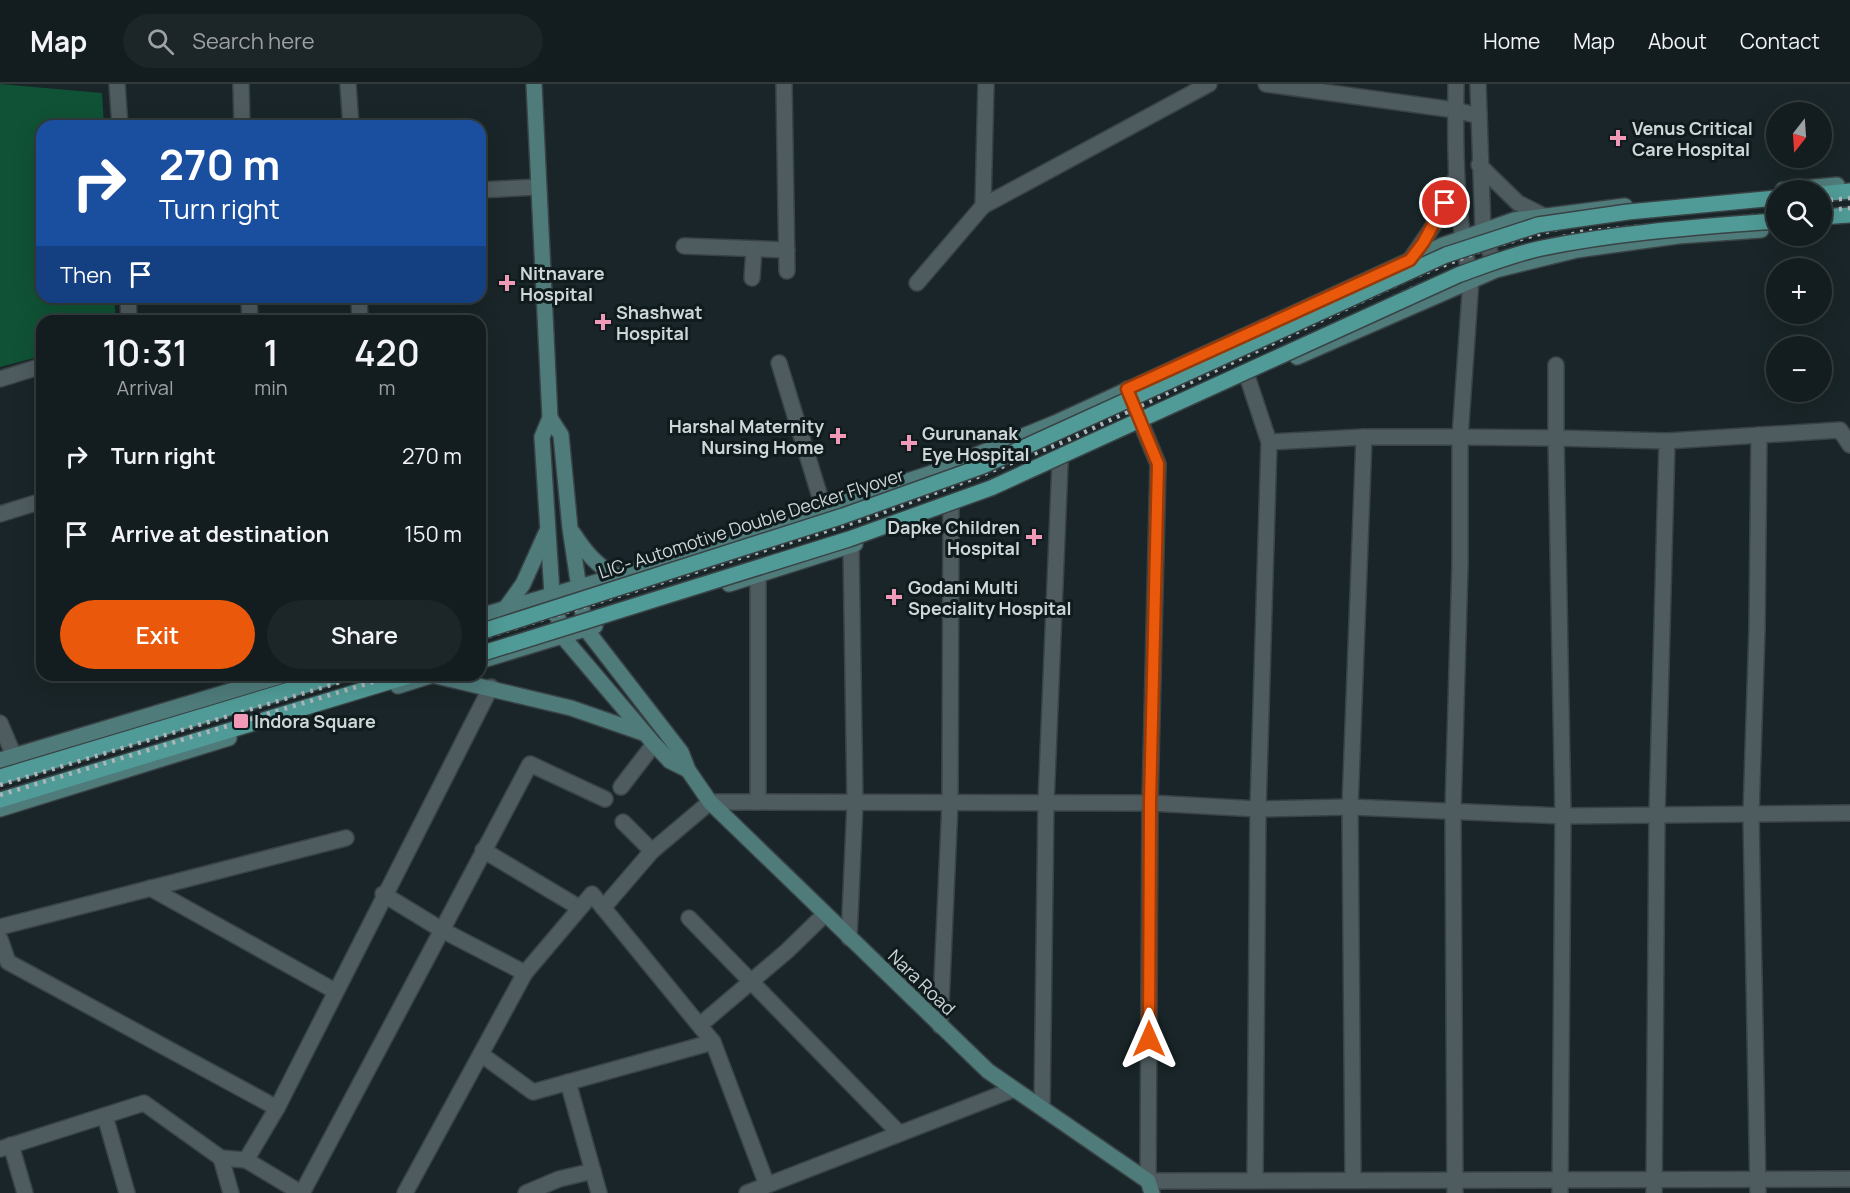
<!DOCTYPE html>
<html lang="en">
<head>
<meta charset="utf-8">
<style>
	:root { --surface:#131c1e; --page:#1c2527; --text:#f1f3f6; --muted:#9da1a4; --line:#323a3c; --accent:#ea580c }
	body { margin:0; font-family:Manrope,sans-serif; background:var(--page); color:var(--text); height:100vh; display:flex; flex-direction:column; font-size:22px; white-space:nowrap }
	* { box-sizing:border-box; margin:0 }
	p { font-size:20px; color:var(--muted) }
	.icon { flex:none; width:33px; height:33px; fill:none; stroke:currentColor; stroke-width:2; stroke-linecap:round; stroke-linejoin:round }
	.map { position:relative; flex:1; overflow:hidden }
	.side { position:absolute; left:36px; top:231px; width:450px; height:366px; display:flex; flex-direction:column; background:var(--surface); border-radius:18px; box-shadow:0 6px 24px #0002,0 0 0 2px var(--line) }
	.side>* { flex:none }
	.banner { position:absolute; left:36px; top:36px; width:450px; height:183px; border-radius:18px; box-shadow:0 6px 24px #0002,0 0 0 2px var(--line); background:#1a4fa0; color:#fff; overflow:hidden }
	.needle { width:39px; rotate:197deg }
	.tools { position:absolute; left:1766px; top:18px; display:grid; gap:12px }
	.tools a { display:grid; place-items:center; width:66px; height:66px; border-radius:50%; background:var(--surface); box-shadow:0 6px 24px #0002,0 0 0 2px var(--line); font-size:30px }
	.pin { position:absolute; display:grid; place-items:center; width:51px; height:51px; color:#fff; margin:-26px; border:3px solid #fff; border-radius:50%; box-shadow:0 2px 6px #0007 }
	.me { position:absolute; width:66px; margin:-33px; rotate:0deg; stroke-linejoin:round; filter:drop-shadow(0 0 4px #0008) }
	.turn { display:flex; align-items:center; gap:21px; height:126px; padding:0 24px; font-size:27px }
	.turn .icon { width:78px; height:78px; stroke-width:2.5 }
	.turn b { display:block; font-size:42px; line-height:51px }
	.then { display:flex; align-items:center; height:57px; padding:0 24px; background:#0003; gap:12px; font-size:22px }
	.eta { display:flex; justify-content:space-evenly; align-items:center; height:102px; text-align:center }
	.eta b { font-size:36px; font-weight:600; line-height:42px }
	.cta { display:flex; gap:12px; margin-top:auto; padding:12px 24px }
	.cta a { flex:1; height:69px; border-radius:36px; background:var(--accent); color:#fff; font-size:24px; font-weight:600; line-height:69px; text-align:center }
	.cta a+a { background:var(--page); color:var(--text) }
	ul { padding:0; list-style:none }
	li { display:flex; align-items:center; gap:18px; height:78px; padding:0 24px }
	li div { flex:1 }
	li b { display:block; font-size:22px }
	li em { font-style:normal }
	header { display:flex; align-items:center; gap:36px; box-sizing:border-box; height:84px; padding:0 30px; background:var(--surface); border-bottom:2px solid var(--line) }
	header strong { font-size:28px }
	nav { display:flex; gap:33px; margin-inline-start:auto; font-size:21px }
	.search { width:420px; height:54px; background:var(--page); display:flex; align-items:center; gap:15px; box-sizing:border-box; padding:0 21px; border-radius:33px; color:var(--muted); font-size:22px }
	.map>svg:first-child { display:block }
	.green { fill:#105235 }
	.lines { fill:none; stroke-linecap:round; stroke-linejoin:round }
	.minor-casing { stroke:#394245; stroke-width:18 }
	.tertiary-casing { stroke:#394245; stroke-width:18 }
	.secondary-casing { stroke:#394245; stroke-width:18 }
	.primary-casing { stroke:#394245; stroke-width:18 }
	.minor { stroke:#4e5b5f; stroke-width:15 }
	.tertiary { stroke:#4e5b5f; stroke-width:15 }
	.secondary { stroke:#4f7b7b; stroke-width:15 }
	.primary { stroke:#509b97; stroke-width:15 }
	.rail { stroke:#adb6b8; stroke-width:4.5; stroke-dasharray:3 6; stroke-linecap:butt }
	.primary-bridge-casing { stroke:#394245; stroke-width:18; stroke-linecap:butt }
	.primary-bridge { stroke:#509b97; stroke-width:15 }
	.route-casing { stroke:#983908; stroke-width:15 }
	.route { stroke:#ea580c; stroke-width:10 }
	.poi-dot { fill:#f09ab7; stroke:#101b1e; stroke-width:2 }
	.labels { text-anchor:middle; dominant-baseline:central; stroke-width:6; stroke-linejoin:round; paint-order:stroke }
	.poi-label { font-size:18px; font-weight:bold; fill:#ced6d8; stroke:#101b1e; text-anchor:start }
	.street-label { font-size:18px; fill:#ced6d8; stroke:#101b1e }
</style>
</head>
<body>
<header>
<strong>Map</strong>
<div class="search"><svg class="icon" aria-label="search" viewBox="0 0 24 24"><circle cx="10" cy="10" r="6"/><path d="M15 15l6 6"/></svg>Search here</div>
<nav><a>Home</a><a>Map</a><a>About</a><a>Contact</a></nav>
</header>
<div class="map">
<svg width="1850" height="1109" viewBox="0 0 1850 1109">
	<rect width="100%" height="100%" fill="#192528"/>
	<path class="green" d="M0,0L102,9L104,42H42V213H114L116,237H42V272L0,283Z"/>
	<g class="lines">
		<defs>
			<g id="minor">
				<path d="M117,0L120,42"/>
				<path d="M241,0L242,42"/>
				<path d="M348,0L351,42"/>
				<path d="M784,0L787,187"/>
				<path d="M1266,0L1455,26L1479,32"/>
				<path d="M480,106L538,103"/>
				<path d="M983,122L986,0"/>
				<path d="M684,162L787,166"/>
				<path d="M752,194L754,165"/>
				<path d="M1471,195L1460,353L1556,354L1563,732L1560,1109"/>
				<path d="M917,199L983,122L1209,0"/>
				<path d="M128,213L129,237"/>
				<path d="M249,213L250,237"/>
				<path d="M359,213L360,237"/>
				<path d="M779,279L824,426"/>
				<path d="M1556,281V354L1667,357L1657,730L1654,1109"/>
				<path d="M0,295L42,282"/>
				<path d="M1248,295L1269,358L1258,725L1255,1096"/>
				<path d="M1127,305L1158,380L1150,719L1148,1097L1850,1095"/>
				<path d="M1364,353H1460V480L1453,727L1455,1109"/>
				<path d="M1667,357L1840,346L1850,361"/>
				<path d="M1269,358L1364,353L1350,723L1353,1095"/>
				<path d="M0,430L42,417"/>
				<path d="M0,639L14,672"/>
				<path d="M621,703L654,660"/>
				<path d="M758,718V491"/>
				<path d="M623,738L652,767"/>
				<path d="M483,766L580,824"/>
				<path d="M150,804L335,907"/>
				<path d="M603,824L652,767L710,718L1150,719L1258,725L1350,723L1563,732L1850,729"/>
				<path d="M689,834L898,1048"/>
				<path d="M0,843L346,754"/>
				<path d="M849,854L855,719L851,462"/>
				<path d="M0,855L8,878L277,1024"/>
				<path d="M700,941L787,867L824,831"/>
				<path d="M940,942L950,719L951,424"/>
				<path d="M713,958L767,1101"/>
				<path d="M482,971L533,1008L713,958L592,810L525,889"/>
				<path d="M568,998L599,1109"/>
				<path d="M1042,1024L1046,719L1060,379"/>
				<path d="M105,1032L127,1109"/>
				<path d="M11,1061L25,1109"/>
				<path d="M0,1065L144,1019L221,1074L246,1076"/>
				<path d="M221,1074L231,1109"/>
				<path d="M301,1109L246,1076L277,1024L491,603"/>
				<path d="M302,1109L442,846L383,810"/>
				<path d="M405,1109L525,889L442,846L530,680L605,715"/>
				<path d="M526,1109L559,1095L593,1087"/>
				<path d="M747,1109L1012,1006"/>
				<path d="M1758,1109L1751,731L1757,545L1759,351"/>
			</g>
			<g id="tertiary">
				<path d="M1456,0C1455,65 1455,132 1471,195"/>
				<path d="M1478,0L1483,147L1496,186"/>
				<path d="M1479,81L1518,119L1542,131"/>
				<path d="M1410,176L1434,141L1455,95"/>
			</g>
			<g id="secondary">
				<path d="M534,0L550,334L542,353L552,510L563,553L654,660L670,677L688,686"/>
				<path d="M1783,106L1837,101"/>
				<path d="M1297,273L1496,186L1577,166L1678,152L1761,146"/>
				<path d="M550,334L561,351L570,444L585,544L681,668L688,686L710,718L988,987L1148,1097L1152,1109"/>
				<path d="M573,449C584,466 597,483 617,492"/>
				<path d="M729,500L855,460"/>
				<path d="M505,525L523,500L546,449"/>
				<path d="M480,532L624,490L932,389L1055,339L1443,161L1514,136L1625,122"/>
				<path d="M480,577L595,542"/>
				<path d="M432,591L571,624L643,649"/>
				<path d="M398,602L433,591"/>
				<path d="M0,676L284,591"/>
				<path d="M0,725L229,654"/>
			</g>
			<g id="primary">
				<path d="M1821,110L1850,107"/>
				<path d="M1821,133L1850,131"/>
				<path d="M0,693L339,591"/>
				<path d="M0,716L412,591"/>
			</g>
		</defs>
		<use href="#minor" class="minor-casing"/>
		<use href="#tertiary" class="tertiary-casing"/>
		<use href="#secondary" class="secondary-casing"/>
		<use href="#primary" class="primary-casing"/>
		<use href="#minor" class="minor"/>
		<use href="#tertiary" class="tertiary"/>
		<use href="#secondary" class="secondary"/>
		<use href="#primary" class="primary"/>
		<g class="rail">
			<path d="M1821,117L1850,114"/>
			<path d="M1821,127L1850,124"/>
			<path d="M480,555L868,434L972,395L1068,356L1409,195L1488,164L1579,139L1776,120"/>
			<path d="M480,565L871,443L976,405L1072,365L1413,204L1491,173L1581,148L1776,130"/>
			<path d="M0,701L364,591"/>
			<path d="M0,711L396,591"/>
		</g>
		<defs>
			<g id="primary-bridge">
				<path d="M480,548L843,432L983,382L1446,171L1538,141L1628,128L1776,114"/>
				<path d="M480,570L849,455L991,404L1458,191C1486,181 1513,170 1542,164C1619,148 1698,143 1776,137"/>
			</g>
		</defs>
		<use href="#primary-bridge" class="primary-bridge-casing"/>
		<use href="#primary-bridge" class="primary-bridge"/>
	</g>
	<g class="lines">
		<defs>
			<path id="route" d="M1149,955L1150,719L1158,380L1127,305L1410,176L1423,159L1445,119"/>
		</defs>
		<use href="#route" class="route-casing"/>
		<use href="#route" class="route"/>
	</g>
	<g class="poi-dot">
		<path d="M1615 45h6v6h6v6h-6v6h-6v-6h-6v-6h6z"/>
		<path d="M504 190h6v6h6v6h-6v6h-6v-6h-6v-6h6z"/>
		<path d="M600 229h6v6h6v6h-6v6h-6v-6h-6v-6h6z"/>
		<path d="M835 343h6v6h6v6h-6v6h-6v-6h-6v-6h6z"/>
		<path d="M906 350h6v6h6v6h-6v6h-6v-6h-6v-6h6z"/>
		<path d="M1031 444h6v6h6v6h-6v6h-6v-6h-6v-6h6z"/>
		<path d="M891 504h6v6h6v6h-6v6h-6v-6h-6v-6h6z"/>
		<rect x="233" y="629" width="16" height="16" rx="3"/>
	</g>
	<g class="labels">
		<g class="poi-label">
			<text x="1632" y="44">Venus Critical<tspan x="1632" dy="21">Care Hospital</tspan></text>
			<text x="520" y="189">Nitnavare<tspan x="520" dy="21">Hospital</tspan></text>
			<text x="616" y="228">Shashwat<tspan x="616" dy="21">Hospital</tspan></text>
			<text x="824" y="342" text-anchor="end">Harshal Maternity<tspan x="824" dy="21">Nursing Home</tspan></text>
			<text x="922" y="349">Gurunanak<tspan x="922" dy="21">Eye Hospital</tspan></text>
			<text x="1020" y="443" text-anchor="end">Dapke Children<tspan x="1020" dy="21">Hospital</tspan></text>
			<text x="908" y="503">Godani Multi<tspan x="908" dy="21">Speciality Hospital</tspan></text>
			<text x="254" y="637">Indora Square</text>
		</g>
		<g class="street-label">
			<text transform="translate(751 439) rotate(-18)">LIC- Automotive Double Decker Flyover</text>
			<text transform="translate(922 898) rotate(44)">Nara Road</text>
		</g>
	</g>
</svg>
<div class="tools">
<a><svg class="needle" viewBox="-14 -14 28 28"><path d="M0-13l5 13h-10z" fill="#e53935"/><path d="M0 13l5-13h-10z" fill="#9da1a4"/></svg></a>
<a><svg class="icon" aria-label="search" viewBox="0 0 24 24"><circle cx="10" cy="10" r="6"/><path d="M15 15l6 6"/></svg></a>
<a>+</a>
<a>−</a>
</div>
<div class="pin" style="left:1445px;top:119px;background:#d93025"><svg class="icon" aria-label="arrive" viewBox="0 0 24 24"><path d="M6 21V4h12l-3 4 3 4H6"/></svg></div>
<svg class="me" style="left:1149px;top:955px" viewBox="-20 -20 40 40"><path d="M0-17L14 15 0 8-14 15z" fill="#ea580c" stroke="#fff" stroke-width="4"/></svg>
<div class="banner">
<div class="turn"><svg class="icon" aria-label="right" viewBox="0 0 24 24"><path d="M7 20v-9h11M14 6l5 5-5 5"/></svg><div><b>270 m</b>Turn right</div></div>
<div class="then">Then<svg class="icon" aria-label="arrive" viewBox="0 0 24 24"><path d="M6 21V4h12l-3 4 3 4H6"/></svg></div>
</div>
<section class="side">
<div class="eta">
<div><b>10:31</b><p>Arrival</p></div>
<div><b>1</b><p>min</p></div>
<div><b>420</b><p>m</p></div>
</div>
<ul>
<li><svg class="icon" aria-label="right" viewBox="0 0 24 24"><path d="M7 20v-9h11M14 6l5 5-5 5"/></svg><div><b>Turn right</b></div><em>270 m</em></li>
<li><svg class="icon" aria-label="arrive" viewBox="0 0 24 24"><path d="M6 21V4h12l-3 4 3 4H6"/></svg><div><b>Arrive at destination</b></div><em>150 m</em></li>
</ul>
<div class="cta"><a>Exit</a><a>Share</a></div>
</section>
</div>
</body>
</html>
